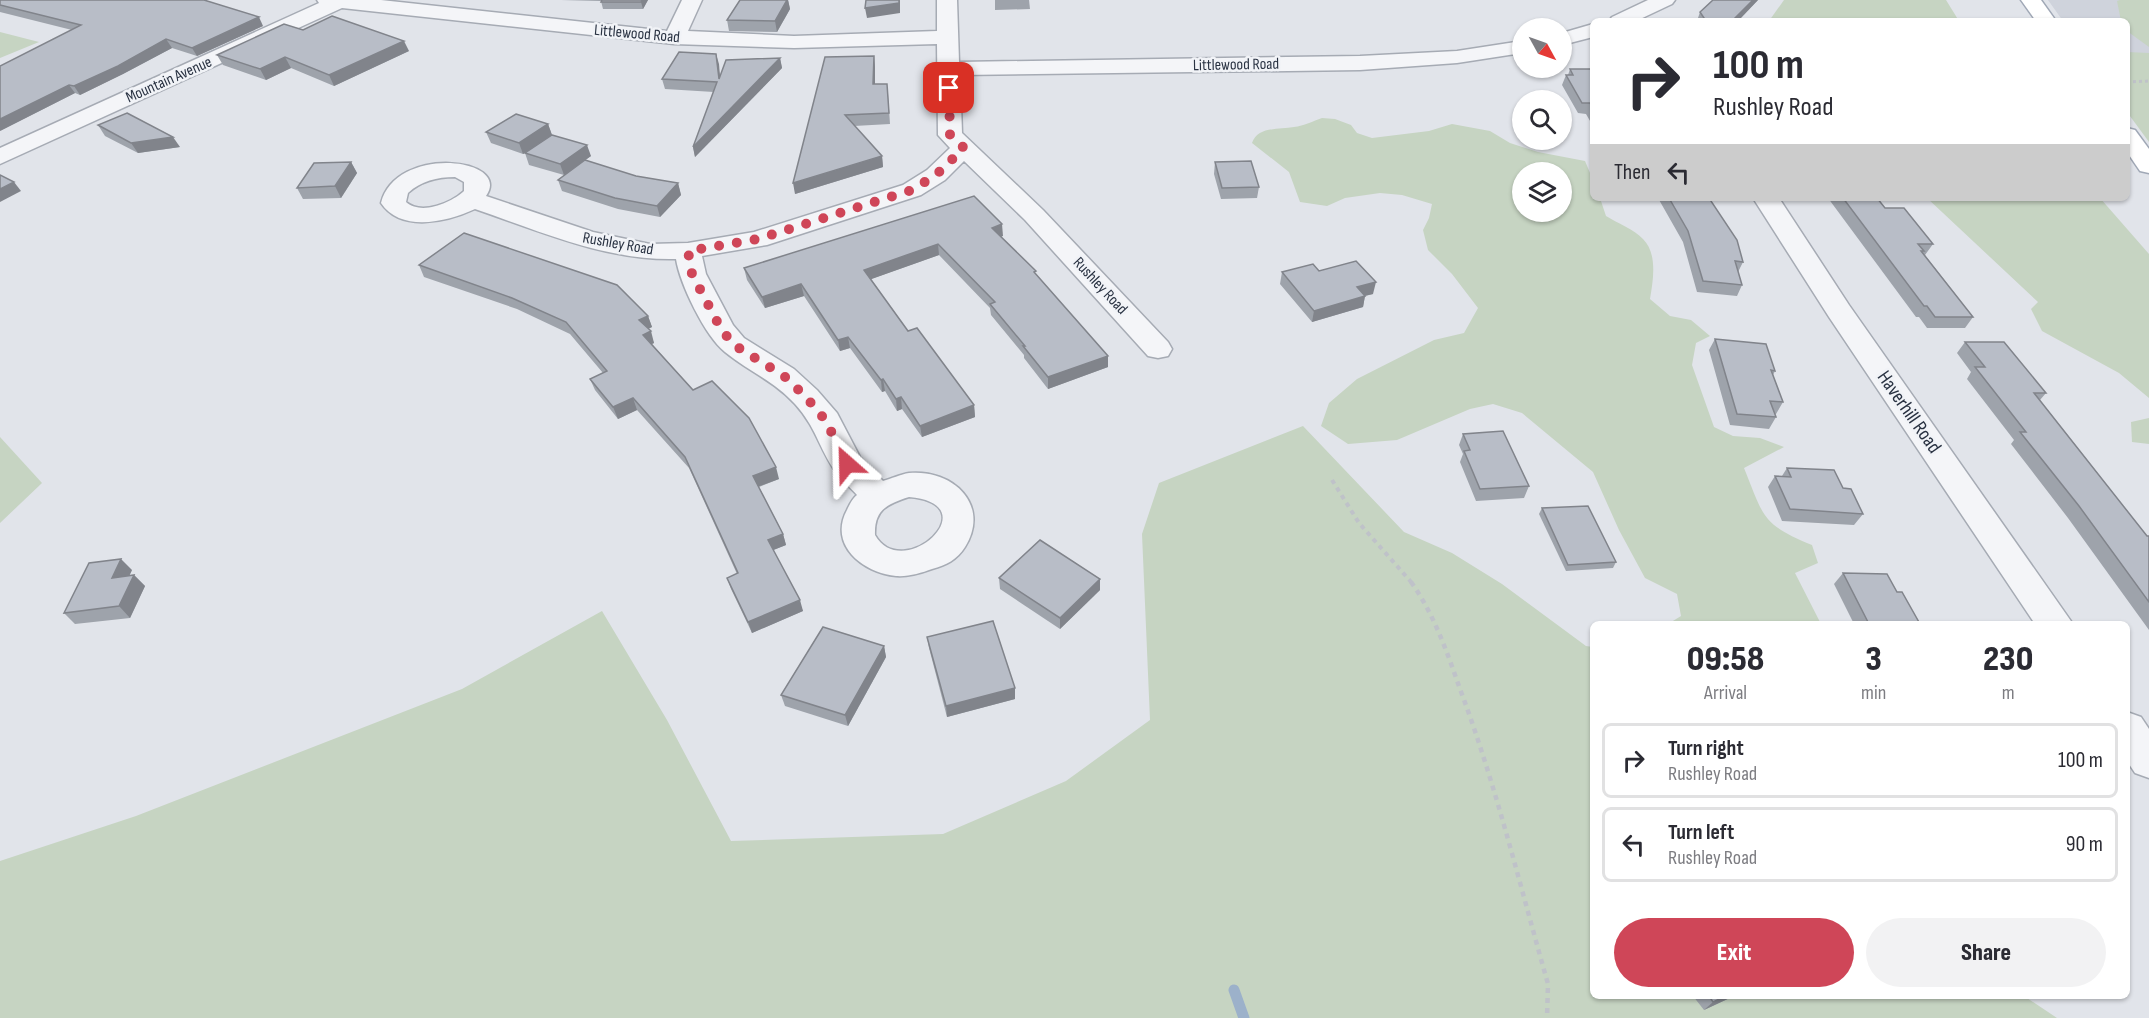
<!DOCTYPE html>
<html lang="en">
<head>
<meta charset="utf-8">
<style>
	:root { --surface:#fff; --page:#f2f2f3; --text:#2b2b33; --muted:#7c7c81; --line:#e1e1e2; --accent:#cf4658 }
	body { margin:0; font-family:"Sofia Sans Condensed",sans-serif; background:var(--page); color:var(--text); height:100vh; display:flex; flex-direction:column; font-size:22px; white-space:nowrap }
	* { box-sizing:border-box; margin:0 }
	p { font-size:20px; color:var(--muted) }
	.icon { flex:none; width:33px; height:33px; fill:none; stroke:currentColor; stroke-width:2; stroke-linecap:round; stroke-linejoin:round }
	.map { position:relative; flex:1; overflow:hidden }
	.panel { position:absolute; left:1590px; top:621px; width:540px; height:378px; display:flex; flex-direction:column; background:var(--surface); border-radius:9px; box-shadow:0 2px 4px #0004 }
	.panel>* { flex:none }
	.banner { position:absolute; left:1590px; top:18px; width:540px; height:183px; border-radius:9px; box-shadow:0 2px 4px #0004; background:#fff; color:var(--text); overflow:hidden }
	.needle { width:39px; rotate:130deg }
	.controls { position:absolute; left:1512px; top:18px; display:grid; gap:12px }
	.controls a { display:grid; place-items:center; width:60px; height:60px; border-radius:50%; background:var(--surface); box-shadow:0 2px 4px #0004; font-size:30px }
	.pin { position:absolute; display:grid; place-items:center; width:51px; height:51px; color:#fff; margin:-26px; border-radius:12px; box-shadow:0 3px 9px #0006 }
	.me { position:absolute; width:66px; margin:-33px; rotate:335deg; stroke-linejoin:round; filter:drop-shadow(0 0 4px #0008) }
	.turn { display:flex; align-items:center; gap:21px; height:126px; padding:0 24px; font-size:27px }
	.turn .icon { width:78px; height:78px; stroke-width:2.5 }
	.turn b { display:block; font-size:42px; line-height:51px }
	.then { display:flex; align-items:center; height:57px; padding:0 24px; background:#0003; gap:12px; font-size:22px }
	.eta { display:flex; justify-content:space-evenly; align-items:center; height:102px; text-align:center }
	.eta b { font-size:36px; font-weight:800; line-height:42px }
	.button { display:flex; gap:12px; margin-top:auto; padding:12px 24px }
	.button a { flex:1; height:69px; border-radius:36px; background:var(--accent); color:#fff; font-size:24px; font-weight:800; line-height:69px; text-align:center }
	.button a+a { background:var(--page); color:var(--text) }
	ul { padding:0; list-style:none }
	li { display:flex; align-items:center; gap:18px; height:75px; margin:0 12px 9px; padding:0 12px; border:3px solid var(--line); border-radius:9px }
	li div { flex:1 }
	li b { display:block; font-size:22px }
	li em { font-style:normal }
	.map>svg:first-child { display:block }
	.built { fill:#cfd3dc }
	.green { fill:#c6d4c2; fill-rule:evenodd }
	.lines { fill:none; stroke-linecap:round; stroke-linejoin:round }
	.stream { stroke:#9cb1ca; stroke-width:11 }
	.minor-casing { stroke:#a6abb4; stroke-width:3 }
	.major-casing { stroke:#a0a8b6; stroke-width:3 }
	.path-far2 { stroke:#bfc2c9; stroke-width:3; stroke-dasharray:3 3; stroke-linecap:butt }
	.path-far1 { stroke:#bfc2c9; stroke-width:4; stroke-dasharray:4.5 4.5; stroke-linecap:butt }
	.path { stroke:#bfc2c9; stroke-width:4.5; stroke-dasharray:5 5; stroke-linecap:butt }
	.minor { fill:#f4f5f8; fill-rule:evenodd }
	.major { fill:#fff; fill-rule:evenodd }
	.wall { fill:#9ea3ab }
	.shaded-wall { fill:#81848b }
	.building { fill:#b8bdc7; stroke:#81848b; stroke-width:1.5 }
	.route { stroke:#cf4658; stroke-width:10; stroke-dasharray:0 18 }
	.labels { text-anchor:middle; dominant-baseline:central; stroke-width:5; stroke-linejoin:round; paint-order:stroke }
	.far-street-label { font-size:16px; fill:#293242; stroke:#f1f3f7 }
	.street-label { font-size:20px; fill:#293242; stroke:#f1f3f7 }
</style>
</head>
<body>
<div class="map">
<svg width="2149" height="1018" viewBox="0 0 2149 1018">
	<rect width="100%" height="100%" fill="#e1e4ea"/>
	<path class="built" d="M2048,0H2149V67L2127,66V21H2063Z"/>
	<g class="green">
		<path d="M1784,0H1946L1959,21H1769Z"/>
		<path d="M2120,0H2149V47L2127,31V21H2121L2117,1Z"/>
		<path d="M0,32L39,42L0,58Z"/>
		<path d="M2127,52L2149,53V142L2127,112Z"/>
		<path d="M1322,118L1335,119L1351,125L1357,133L1372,138L1429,131L1452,124L1490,131L1510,143L1538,152L1585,161L1593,180V198H1600L1606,216C1617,223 1634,229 1643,239C1658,254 1653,281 1650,299L1670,316L1691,320L1710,336L1696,343L1692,365L1714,427L1733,436L1760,438L1784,447L1744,468C1764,517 1761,524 1812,545L1818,563L1795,573L1821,624H1668L1681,616L1677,594L1645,578L1619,530L1593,472L1522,413L1493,404L1470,409L1397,440L1348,444L1321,426L1329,403L1357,379L1434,340L1464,333L1478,308L1452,274L1428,250L1423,230L1429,218L1432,204L1402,195L1380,193L1345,198L1327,206L1300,202L1289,172L1252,143C1258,126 1279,130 1294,127C1304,126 1313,121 1322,118ZM1522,172H1562V212H1522Z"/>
		<path d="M1927,198H2100L2149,254V398L2119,373L2042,331L2031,309L2038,302Z"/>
		<path d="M2149,418V444L2132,442L2131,422Z"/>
		<path d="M1303,426L1404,532L1452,553L1502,584L1586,646L1593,647V996H2024L2057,1018H0V861L136,816L462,689L602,611L667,720L731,841L943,834L1066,781L1150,720L1142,534L1159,483Z"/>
		<path d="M0,437L42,483L0,523Z"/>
	</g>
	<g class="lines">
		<path class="stream" d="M1234,990L1244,1018"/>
		<defs>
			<g id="minor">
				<path d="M317,0H381L667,31L682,0H702L688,31L794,36L937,31V0H957L959,62L1360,56L1457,51L1522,41V53L1457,63L1360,70L960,75L962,133L1043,210L1168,342L1172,349L1168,356L1158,358L1148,356L1025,220L964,161L945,180L921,195L767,245L702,256L706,274L733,325L744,338L794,369L817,390L837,413L860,457L883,481C891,479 901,474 909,473C953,469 991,505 965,547C957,560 946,565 932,569C921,573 908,577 896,576C863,573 828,545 847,510C850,504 852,499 857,495C850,487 841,480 835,471C819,448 816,427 795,404C774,381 748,371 725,352C705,336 680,284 676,259C607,261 539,231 475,209C447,222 401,233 381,203C396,144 513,158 486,196L593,232L650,244L688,243L754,232L903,185L927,170L950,148L938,135L937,44L794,48L674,44L342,8L0,164V148L319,3ZM455,177L464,182V191C452,202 422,216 406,202L408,193C421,181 437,177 455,177ZM909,497C990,504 903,584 875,535C874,510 887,504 909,497Z"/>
				<path d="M1648,0H1675L1672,4L1636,21H1609L1612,17Z"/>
				<path d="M1593,24V37L1562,45V33Z"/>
				<path d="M1753,198H1779L1849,305L2073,624H2035L1829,317Z"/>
				<path d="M2127,712L2141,717L2149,729V778L2135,773L2127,761Z"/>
			</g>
			<g id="major">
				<path d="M2021,0H2041L2056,21H2036Z"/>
				<path d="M2127,128L2135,130L2149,149V173L2140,171L2127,152Z"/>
			</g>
		</defs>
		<use href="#minor" class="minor-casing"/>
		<use href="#major" class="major-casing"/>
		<path class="path-far2" d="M2127,82L2149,81"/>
		<path class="path-far1" d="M1332,480L1359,523L1412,583"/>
		<path class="path" d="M1411,582C1434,614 1447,652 1460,689C1496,785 1520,886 1548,984L1547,1018"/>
		<use href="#minor" class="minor"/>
		<use href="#major" class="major"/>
	</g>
	<g class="wall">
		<path d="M0,0L263,26L197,56L172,48L123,74L80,95L75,93L0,131L72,30L0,12Z"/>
		<path d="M561,0H648L643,9H603L601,1Z"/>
		<path d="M740,0H788L790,9L777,32L729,31L727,20Z"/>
		<path d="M995,0H1029L1030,9L995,10Z"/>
		<path d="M1713,0H1758L1738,21H1697L1700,12Z"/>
		<path d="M303,30L409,51L334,86L291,68L266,80L223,65L217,55Z"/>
		<path d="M716,54L720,76L780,58L782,68L695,157L693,147L714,92L665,89L662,79Z"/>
		<path d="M874,56L875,67V84L888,94L890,124L854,126L882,156L883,167L795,194Z"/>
		<path d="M1570,69H1593V126L1586,114L1578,113L1562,85L1566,75H1568Z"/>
		<path d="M548,124L552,135L591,156L573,169L636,176L678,183L681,195L660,217L618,209L562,191L558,180L564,175L529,165L525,153L539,144L523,154L491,143L486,132Z"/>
		<path d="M98,125L180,147L138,153L105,136Z"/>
		<path d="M351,162L357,173L341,198L303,199L297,188Z"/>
		<path d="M1215,162L1259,187L1257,198L1221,199L1214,174Z"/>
		<path d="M1658,198H1709L1743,262L1738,272L1742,285L1737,296L1697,292L1683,242Z"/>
		<path d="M1828,198H1877L1885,208L1933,244L1925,255L1973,317L1965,328H1927L1919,317H1916Z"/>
		<path d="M1000,236L1036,274L1108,356V367L1048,389L1024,358V355L991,315L990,308L939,255L871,279L908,331L974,405L975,417L922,437L902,409L897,411L885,391L882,392L850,348L840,351L804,296L765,308L747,280L744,268L1003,236Z"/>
		<path d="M419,265L648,316L652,327L648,329L654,343L652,344L693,390L779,479L759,487L783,534L786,545L773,550L803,611L752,633L731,589L727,578L737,574L689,468L637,410L618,419L595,390L590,379L603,373L570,334L517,309L424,277Z"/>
		<path d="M1282,272L1373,294L1365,296L1363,307L1312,322L1280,284Z"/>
		<path d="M1715,339L1775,371L1773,375L1783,402L1776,414H1775L1776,417L1769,429L1730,425L1709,350Z"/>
		<path d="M1965,342L2046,393L2040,400L2147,536H2149V630L2068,518L2011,444L2014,440L1967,379L1971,372L1957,353Z"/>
		<path d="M1463,434L1529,486L1524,498L1476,501L1460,462L1463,454L1459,445Z"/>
		<path d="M1787,468L1843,488L1863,514L1854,525L1782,521L1768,487L1775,476H1782Z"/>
		<path d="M1542,508L1616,562L1613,568L1566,571L1539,514Z"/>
		<path d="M132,570L129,576L134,575L145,586L130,618L75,624L64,613Z"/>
		<path d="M1843,573L1897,592L1920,624H1854L1834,584Z"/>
		<path d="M999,578L1100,579V590L1060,629L1000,589Z"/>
		<path d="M927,637L1015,699L947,717L929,648Z"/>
		<path d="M884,646L886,657L848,726L785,706L781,695Z"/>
		<path d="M1693,996H1734L1704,1010Z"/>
	</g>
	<g class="shaded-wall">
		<path d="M642,0H648L643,9L641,2Z"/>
		<path d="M787,0H788L790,9L777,32L775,21Z"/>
		<path d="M900,0V13L867,18L865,8Z"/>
		<path d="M1753,0H1758L1738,21H1732Z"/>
		<path d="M259,17L263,26L197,56L192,48Z"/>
		<path d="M166,39L172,48L123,74L80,95L74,86Z"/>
		<path d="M404,41L409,51L334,86L329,75Z"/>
		<path d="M716,54L719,64L721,89L719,79Z"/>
		<path d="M874,56L875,67V95L873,84Z"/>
		<path d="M285,57L291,68L266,80L260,69Z"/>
		<path d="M780,58L782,68L695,157L693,147Z"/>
		<path d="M69,85L75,93L0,131V119Z"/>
		<path d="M548,124L552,135L523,154L519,143Z"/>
		<path d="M173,137L180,147L138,153L131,143Z"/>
		<path d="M587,145L591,156L564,175L560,164Z"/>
		<path d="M882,156L883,167L795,194L793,183Z"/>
		<path d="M351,162L357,173L341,198L335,186Z"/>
		<path d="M14,182L21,191L0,202V189Z"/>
		<path d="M678,183L681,195L660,217L657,206Z"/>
		<path d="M1002,224L1003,236L992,239V228Z"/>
		<path d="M938,244L939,255L866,281L864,270Z"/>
		<path d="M1376,282L1373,294L1355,298L1357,287Z"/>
		<path d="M801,284L804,296L765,308L762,297Z"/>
		<path d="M1365,296L1363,307L1312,322L1314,311Z"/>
		<path d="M648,316L652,327L643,331L639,320Z"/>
		<path d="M651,331L654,343L647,346L643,335Z"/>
		<path d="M848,337L850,348L840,351L838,340Z"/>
		<path d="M1108,356V367L1048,389V377Z"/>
		<path d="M883,379L885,391L882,392L881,380Z"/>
		<path d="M901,397L902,409L897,411L896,399Z"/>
		<path d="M633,398L637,410L618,419L613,407Z"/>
		<path d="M974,405L975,417L922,437L920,426Z"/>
		<path d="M776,467L779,479L757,487L753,476Z"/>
		<path d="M783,534L786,545L771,551L768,540Z"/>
		<path d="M121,559L132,570L123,589L112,578Z"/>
		<path d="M134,575L145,586L130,618L119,606Z"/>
		<path d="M1100,579V590L1060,629V618Z"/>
		<path d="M800,600L803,611L752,633L748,622Z"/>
		<path d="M884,646L886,657L848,726L845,715Z"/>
		<path d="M1015,688V699L947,717L946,706Z"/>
		<path d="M1726,996H1734L1704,1010L1713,1002Z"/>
	</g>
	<g class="building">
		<path d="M0,0H204L259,17L192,48L166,39L118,66L74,86L69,85L0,119V66L81,25L0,5Z"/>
		<path d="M602,0H642L641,2H601Z"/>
		<path d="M740,0H787L775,21L727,20Z"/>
		<path d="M866,0H899V3L865,8Z"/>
		<path d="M1713,0H1753L1732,21H1706L1700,12Z"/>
		<path d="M332,16L404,41L329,75L285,57L260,69L217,55L284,24L303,30Z"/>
		<path d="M679,52L716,54L719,79L726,60L780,58L693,147L717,82L662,79Z"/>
		<path d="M874,56L873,84H887L889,113L845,115L882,156L793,183L825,57Z"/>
		<path d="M1570,69H1593V109L1590,103H1582L1566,75H1573Z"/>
		<path d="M127,113L173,137L131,143L98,125Z"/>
		<path d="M516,114L548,124L519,143L486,132Z"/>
		<path d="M552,135L587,145L560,164L525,153Z"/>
		<path d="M585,160L636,176L678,183L657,206L615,198L558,180Z"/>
		<path d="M1251,161L1259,187L1222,188L1215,162Z"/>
		<path d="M351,162L335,186L297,188L314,163Z"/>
		<path d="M0,175L14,182L0,189Z"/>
		<path d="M974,196L1002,224L992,228L1036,271L1034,272L1108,356L1048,377L1023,346H1025L990,304L995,302L938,244L864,270L908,331L917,328L974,405L920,426L901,397L896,399L883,379L881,380L848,337L838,340L801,284L762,297L744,268Z"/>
		<path d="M1669,198H1709L1737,240L1743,262L1735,261L1742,285L1703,281L1688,231Z"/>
		<path d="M1843,198H1877L1885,208H1904L1933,244H1918L1924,251H1921L1973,317H1935L1927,306H1924Z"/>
		<path d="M464,233L617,285L648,316L639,320L651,331L643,335L693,390L712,381L749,418L776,467L753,476L783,534L768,540L800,600L748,622L727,578L738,573L685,457L633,398L613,407L590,379L607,371L566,322L512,298L419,265Z"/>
		<path d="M1356,261L1376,282L1357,287L1365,296L1314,311L1282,272L1313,264L1319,271Z"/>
		<path d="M1715,339L1766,344L1775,371L1771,370L1783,402L1770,401L1776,417L1737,414Z"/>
		<path d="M1965,342H2004L2046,393H2034L2147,536H2149V602L2079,506L2020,432H2026L1975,367H1985Z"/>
		<path d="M1503,431L1529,486L1480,489L1464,451L1470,450L1463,434Z"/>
		<path d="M1787,468L1834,470L1843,488L1851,489L1863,514L1790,509L1775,476L1791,477Z"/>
		<path d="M1588,506L1616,562L1568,565L1542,508Z"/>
		<path d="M1040,540L1100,579L1060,618L999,578Z"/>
		<path d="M121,559L112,578L134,575L119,606L64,613L89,563Z"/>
		<path d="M1843,573L1887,574L1897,592H1902L1920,624H1869Z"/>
		<path d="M993,621L1015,688L946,706L927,637Z"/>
		<path d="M823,627L884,646L845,715L781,695Z"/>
		<path d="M1709,996H1726L1713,1002Z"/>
	</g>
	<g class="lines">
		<path class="route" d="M847,464L826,421L806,397L784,376L734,345L721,329L692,274L688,251L758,239L912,190L936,175L964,148L950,135L949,88"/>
	</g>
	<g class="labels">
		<g class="far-street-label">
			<text transform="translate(637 34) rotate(5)">Littlewood Road</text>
			<text transform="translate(1236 65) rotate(-1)">Littlewood Road</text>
			<text transform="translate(169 80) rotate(-24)">Mountain Avenue</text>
			<text transform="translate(618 244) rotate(10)">Rushley Road</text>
			<text transform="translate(1100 286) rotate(47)">Rushley Road</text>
		</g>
		<g class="street-label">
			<text transform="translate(1909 412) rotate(55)">Haverhill Road</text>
		</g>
	</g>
</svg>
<div class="controls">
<a><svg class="needle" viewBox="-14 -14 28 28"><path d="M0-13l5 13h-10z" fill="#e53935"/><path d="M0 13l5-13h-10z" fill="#7c7c81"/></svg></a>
<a><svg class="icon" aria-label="search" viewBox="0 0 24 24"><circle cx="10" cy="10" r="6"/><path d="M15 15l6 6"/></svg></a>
<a><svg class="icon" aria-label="layers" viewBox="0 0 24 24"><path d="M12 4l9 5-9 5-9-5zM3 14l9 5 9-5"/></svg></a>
</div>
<div class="pin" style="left:949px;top:88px;background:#d93025"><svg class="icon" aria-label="arrive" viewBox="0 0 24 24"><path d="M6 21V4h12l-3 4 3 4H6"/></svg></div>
<svg class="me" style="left:847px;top:464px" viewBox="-20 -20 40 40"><path d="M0-17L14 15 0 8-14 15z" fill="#cf4658" stroke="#fff" stroke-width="4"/></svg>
<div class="banner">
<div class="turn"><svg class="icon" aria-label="right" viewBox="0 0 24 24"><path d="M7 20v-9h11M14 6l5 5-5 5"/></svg><div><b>100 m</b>Rushley Road</div></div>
<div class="then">Then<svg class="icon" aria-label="left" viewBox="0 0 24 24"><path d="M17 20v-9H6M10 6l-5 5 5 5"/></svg></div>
</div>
<section class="panel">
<div class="eta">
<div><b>09:58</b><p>Arrival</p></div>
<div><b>3</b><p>min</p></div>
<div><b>230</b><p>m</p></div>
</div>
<ul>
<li><svg class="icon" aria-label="right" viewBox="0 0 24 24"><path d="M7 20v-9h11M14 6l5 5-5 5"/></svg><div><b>Turn right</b><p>Rushley Road</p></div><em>100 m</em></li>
<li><svg class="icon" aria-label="left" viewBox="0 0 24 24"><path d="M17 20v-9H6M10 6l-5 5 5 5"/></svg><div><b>Turn left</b><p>Rushley Road</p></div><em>90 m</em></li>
</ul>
<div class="button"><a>Exit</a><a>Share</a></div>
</section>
</div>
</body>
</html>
